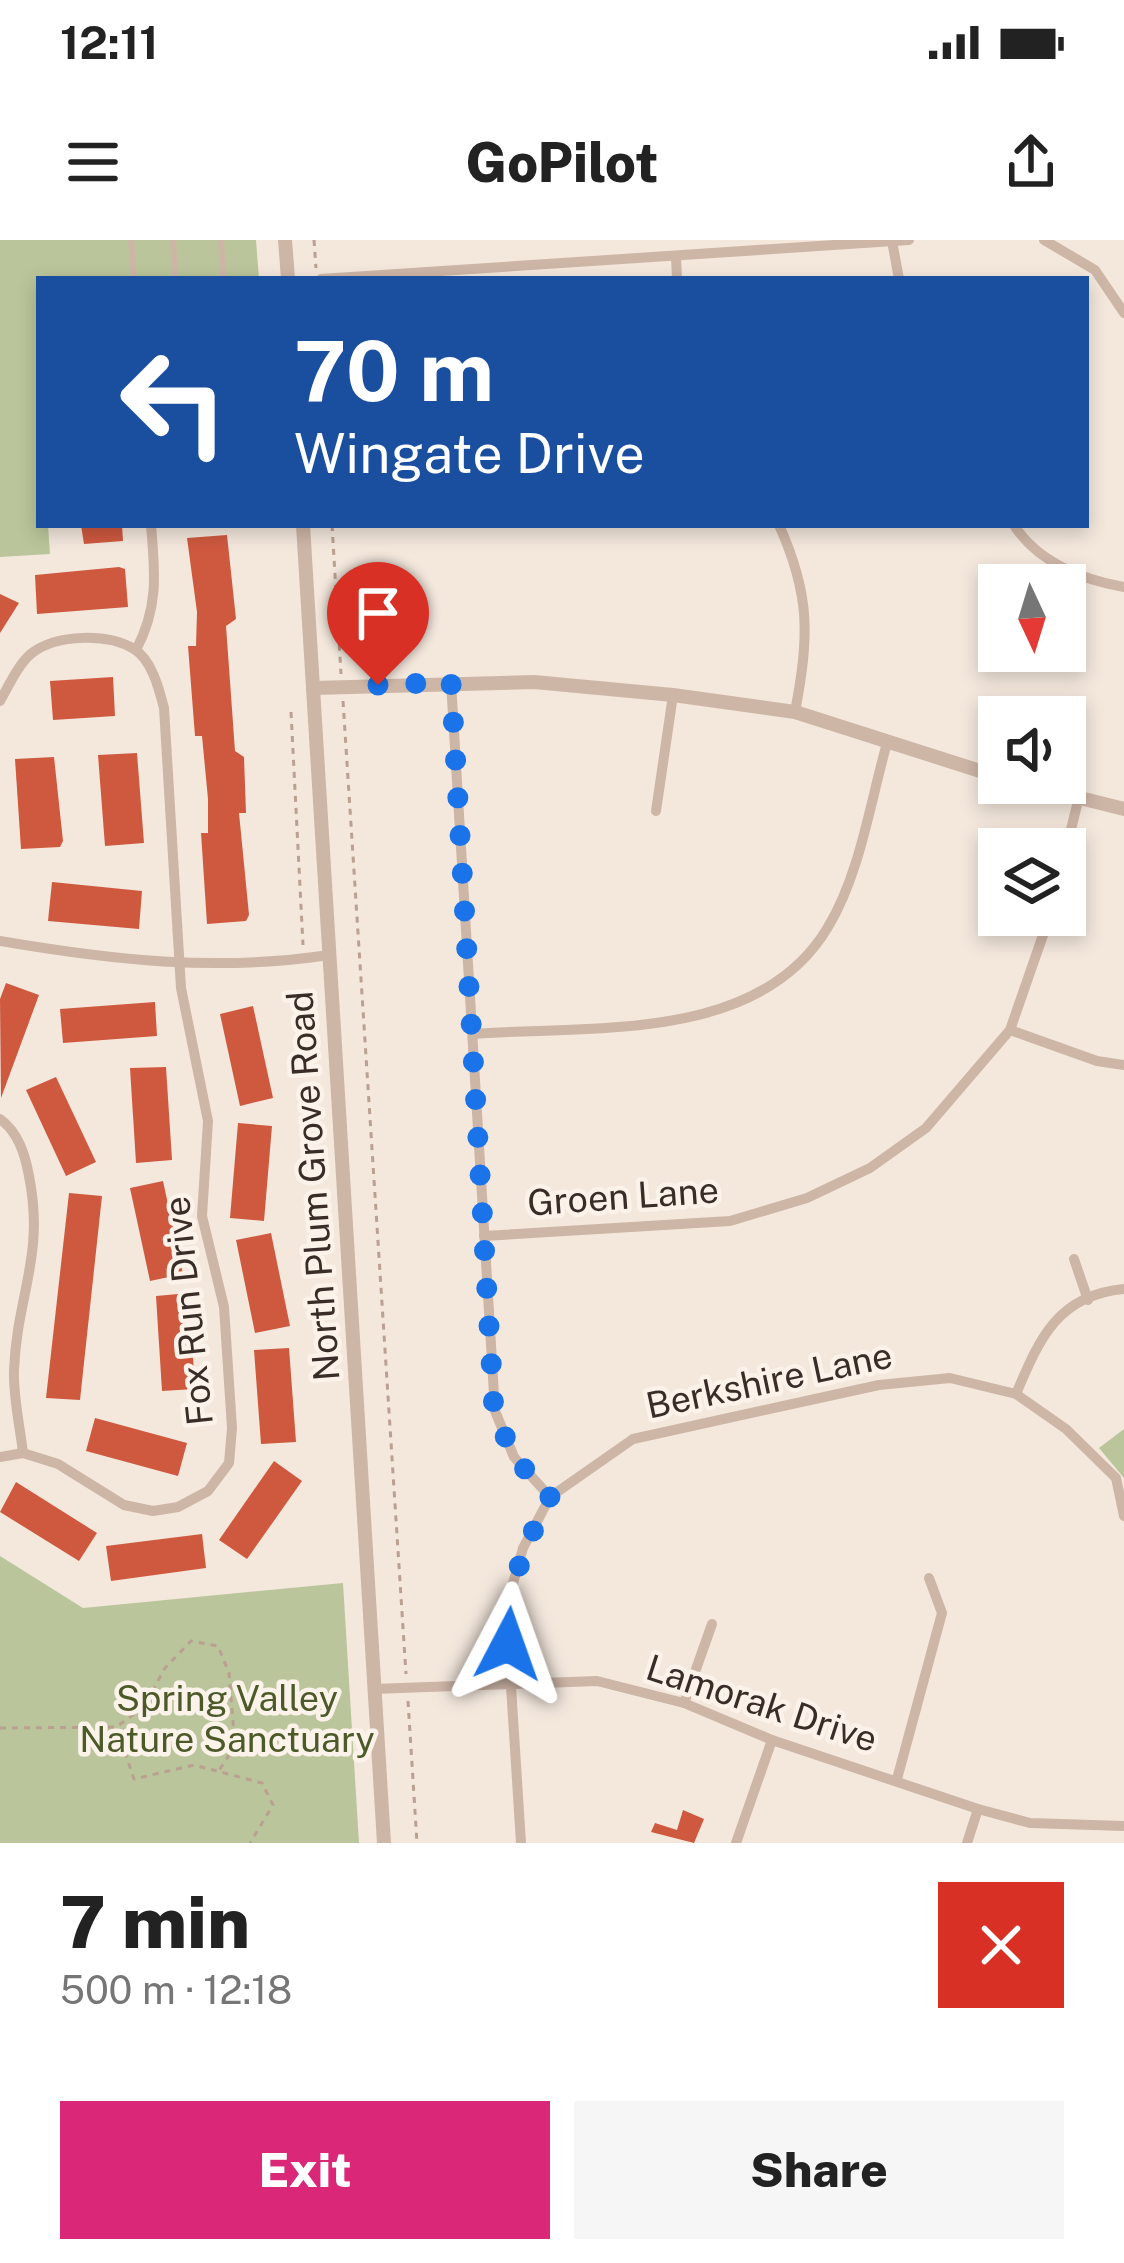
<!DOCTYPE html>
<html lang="en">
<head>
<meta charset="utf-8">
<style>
	:root { --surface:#fff; --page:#f6f6f6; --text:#222; --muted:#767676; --accent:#db2777 }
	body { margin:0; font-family:"Public Sans",sans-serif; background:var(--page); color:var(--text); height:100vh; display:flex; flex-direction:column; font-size:45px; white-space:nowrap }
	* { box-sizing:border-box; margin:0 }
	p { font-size:39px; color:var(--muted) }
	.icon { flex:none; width:66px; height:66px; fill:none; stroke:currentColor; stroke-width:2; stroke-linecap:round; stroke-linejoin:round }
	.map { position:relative; height:1603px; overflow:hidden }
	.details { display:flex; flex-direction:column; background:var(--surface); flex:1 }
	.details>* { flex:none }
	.guide { position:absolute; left:36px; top:36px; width:1053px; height:252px; border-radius:0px; box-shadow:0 6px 18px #0003; background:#1a4fa0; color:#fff; overflow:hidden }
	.needle { width:78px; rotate:176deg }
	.tools { position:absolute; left:978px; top:324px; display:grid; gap:24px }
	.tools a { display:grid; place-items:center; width:108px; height:108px; border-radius:0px; background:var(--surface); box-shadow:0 6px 18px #0003; font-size:60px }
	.pin { position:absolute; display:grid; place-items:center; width:102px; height:102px; color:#fff; margin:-123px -51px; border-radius:50% 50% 50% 0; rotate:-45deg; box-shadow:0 0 12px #0007 }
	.pin .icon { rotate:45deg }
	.me { position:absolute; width:132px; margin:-66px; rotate:4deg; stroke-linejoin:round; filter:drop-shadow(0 0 9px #0008) }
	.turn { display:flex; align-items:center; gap:42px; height:252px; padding:0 60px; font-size:54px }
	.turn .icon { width:156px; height:156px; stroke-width:2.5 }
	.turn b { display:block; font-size:84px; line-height:102px }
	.round { display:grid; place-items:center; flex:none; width:126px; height:126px; border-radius:0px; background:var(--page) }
	.overview { display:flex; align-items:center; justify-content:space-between; height:204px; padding:0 60px }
	h1 { font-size:72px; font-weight:800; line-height:90px }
	.primary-button { display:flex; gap:24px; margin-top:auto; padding:24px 60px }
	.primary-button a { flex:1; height:138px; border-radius:0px; background:var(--accent); color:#fff; font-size:48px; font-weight:800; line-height:138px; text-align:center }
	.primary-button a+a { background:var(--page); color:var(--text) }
	.status { display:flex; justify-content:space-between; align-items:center; height:84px; padding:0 60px; background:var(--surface); direction:ltr }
	.status svg { height:33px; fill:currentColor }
	header { display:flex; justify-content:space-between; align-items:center; height:156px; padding:0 60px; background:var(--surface); font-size:54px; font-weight:800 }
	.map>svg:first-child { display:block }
	.green { fill:#bac59b }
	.building { fill:#cf593f }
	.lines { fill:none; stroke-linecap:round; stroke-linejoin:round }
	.path { stroke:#baa091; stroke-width:3; stroke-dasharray:6 6; stroke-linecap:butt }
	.service { stroke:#ceb6a7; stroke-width:6 }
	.minor { stroke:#ceb6a7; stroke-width:10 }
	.tertiary { stroke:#ceb6a7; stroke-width:14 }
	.route { stroke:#1a73e8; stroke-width:21; stroke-dasharray:0 37.8 }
	.labels { text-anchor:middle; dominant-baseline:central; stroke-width:9; stroke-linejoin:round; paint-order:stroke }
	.street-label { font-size:36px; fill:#3a2d28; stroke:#fbf2ea }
	.park-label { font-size:36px; fill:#4c5a2a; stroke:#fbf2ea }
</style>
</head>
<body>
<div class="status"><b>12:11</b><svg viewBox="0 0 49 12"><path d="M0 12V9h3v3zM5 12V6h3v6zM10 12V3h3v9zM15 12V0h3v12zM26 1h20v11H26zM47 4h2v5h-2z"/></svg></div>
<header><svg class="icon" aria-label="menu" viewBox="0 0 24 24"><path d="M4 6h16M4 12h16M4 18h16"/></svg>GoPilot<svg class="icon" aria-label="share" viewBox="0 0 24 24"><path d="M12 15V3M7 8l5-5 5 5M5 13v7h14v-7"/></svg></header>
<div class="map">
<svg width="1124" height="1603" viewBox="0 0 1124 1603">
	<rect width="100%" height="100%" fill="#f4e8dd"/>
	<g class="green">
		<path d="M0,0H256L259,39H39V285H48L50,314L0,317Z"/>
		<path d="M1124,1189V1238L1099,1208Z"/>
		<path d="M0,1316L83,1368L343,1343L359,1603H0Z"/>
	</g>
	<g class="building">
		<path d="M81,285H122L123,301L84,304Z"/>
		<path d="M227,295L236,379L226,386L235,511L244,517L246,573H239L249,675L246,681L207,684L201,593H208V559L202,496H195L188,406H196L197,372L187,298Z"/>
		<path d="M119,327L125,329L128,367L37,374L35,335Z"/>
		<path d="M0,354L19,363L0,393Z"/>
		<path d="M113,437L115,476L53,480L50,441Z"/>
		<path d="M137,513L144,603L105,606L98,515Z"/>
		<path d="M54,517L63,601L60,607L21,609L15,519Z"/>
		<path d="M52,642L142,651L139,689L48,681Z"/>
		<path d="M6,743L39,755L1,858L0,759Z"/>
		<path d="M155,762L157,796L63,803L60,769Z"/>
		<path d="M253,766L273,858L240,866L220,774Z"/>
		<path d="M166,827L172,920L136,923L130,828Z"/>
		<path d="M56,837L96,922L66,936L26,850Z"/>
		<path d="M238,883L272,886L264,981L230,978Z"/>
		<path d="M163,941L183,1034L150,1041L130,948Z"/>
		<path d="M69,953L102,956L80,1160L46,1158Z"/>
		<path d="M271,993L290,1086L255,1093L236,1000Z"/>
		<path d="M189,1053L195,1149L162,1151L156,1056Z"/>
		<path d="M289,1108L296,1202L261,1204L254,1110Z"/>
		<path d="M95,1178L187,1203L178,1236L86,1211Z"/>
		<path d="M274,1221L302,1241L247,1319L219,1300Z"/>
		<path d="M16,1242L97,1293L79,1321L0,1272Z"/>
		<path d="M202,1294L206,1328L111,1341L106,1306Z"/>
		<path d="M683,1570L704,1579L694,1603L651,1592L655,1583L677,1590Z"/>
	</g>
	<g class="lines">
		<g class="path">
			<path d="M314,0L316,28"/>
			<path d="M332,285L341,434"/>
			<path d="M343,461L406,1434"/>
			<path d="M291,472L303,705"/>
			<path d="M408,1461L417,1603"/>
			<path d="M0,1488L116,1487L143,1468L165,1428L191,1401L218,1406L229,1433L235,1506L218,1532"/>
			<path d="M117,1489L134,1539L194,1525L262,1543L273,1565L250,1603"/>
		</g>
		<g class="service">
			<path d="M131,0L134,39"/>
			<path d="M173,0L175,39"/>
			<path d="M221,0L223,39"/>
		</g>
		<g class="minor">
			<path d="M1044,0L1095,30L1124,73"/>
			<path d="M892,1L899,39"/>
			<path d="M676,17L677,39"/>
			<path d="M321,39L909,0"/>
			<path d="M779,285C811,356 809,397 795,472"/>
			<path d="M1014,285C1037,322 1083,340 1124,347"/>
			<path d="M136,410C159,367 155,332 151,285"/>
			<path d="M451,442L495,1171L514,1217L550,1257L523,1308L506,1368L521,1603"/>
			<path d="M0,461C8,447 19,423 32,413C57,394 108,393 134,409C152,420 159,449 164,468L181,748L208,881L202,976L224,1067L232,1188L229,1223L208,1251L178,1267L153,1271L124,1265L58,1224L23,1213L0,1217"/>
			<path d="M656,571L673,455"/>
			<path d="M1065,614L1078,561"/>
			<path d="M0,701C111,720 216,732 329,715"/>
			<path d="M1010,790L1097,821L1124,825"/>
			<path d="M473,794C591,785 759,804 828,687C860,634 870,563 887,503"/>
			<path d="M0,879C18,892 25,914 29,936C45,1016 17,1055 14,1130C13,1157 20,1186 23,1213"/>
			<path d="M484,996L730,981L807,958L870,928L926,888L1010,790L1050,675"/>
			<path d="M1074,1019L1088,1060"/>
			<path d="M1016,1154C1039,1100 1057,1055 1124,1049"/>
			<path d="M550,1257L633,1199L879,1145L950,1138L1016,1154L1066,1189L1116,1238L1124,1276"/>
			<path d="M374,1449L597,1441L684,1463L772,1500L978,1569L1030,1583L1124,1586"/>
			<path d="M684,1463L712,1384"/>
			<path d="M897,1539L942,1373L929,1338"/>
			<path d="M736,1603L772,1500"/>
			<path d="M967,1603L978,1569"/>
		</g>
		<g class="tertiary">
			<path d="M285,0L288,39"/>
			<path d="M303,285L384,1603"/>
			<path d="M313,448L534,442L673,455L795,472L999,537"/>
			<path d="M1020,543L1124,569"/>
		</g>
	</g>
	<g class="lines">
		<path class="route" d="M378,445L451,442L494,1171L514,1217L550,1257C525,1306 505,1349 508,1404"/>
	</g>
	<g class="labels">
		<g class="street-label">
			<text transform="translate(313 946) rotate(-94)">North Plum Grove Road</text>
			<text transform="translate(623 956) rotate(-4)">Groen Lane</text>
			<text transform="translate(188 1071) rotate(-96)">Fox Run Drive</text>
			<text transform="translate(769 1140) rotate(-12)">Berkshire Lane</text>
			<text transform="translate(762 1463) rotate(18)">Lamorak Drive</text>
		</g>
		<g class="park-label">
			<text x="227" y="1458">Spring Valley<tspan x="227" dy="41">Nature Sanctuary</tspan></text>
		</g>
	</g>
</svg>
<div class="tools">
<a><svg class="needle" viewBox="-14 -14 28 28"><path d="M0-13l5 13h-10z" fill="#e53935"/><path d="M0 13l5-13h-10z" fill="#767676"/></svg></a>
<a><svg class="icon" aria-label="sound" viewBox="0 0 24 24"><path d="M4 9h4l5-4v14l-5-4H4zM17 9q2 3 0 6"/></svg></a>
<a><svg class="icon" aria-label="layers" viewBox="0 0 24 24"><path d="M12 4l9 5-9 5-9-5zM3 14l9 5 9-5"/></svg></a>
</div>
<div class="pin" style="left:378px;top:445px;background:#d93025"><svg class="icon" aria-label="arrive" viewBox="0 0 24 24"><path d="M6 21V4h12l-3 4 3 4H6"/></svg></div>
<svg class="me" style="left:508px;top:1404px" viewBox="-20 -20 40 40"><path d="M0-17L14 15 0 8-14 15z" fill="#1a73e8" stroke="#fff" stroke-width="4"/></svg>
<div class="guide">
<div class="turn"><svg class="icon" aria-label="left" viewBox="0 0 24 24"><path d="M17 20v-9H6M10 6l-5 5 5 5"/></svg><div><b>70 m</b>Wingate Drive</div></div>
</div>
</div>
<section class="details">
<div class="overview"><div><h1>7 min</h1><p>500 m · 12:18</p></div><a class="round" style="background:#d93025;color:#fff"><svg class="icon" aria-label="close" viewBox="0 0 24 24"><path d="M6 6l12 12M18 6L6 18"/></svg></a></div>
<div class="primary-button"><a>Exit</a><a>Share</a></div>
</section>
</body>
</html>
